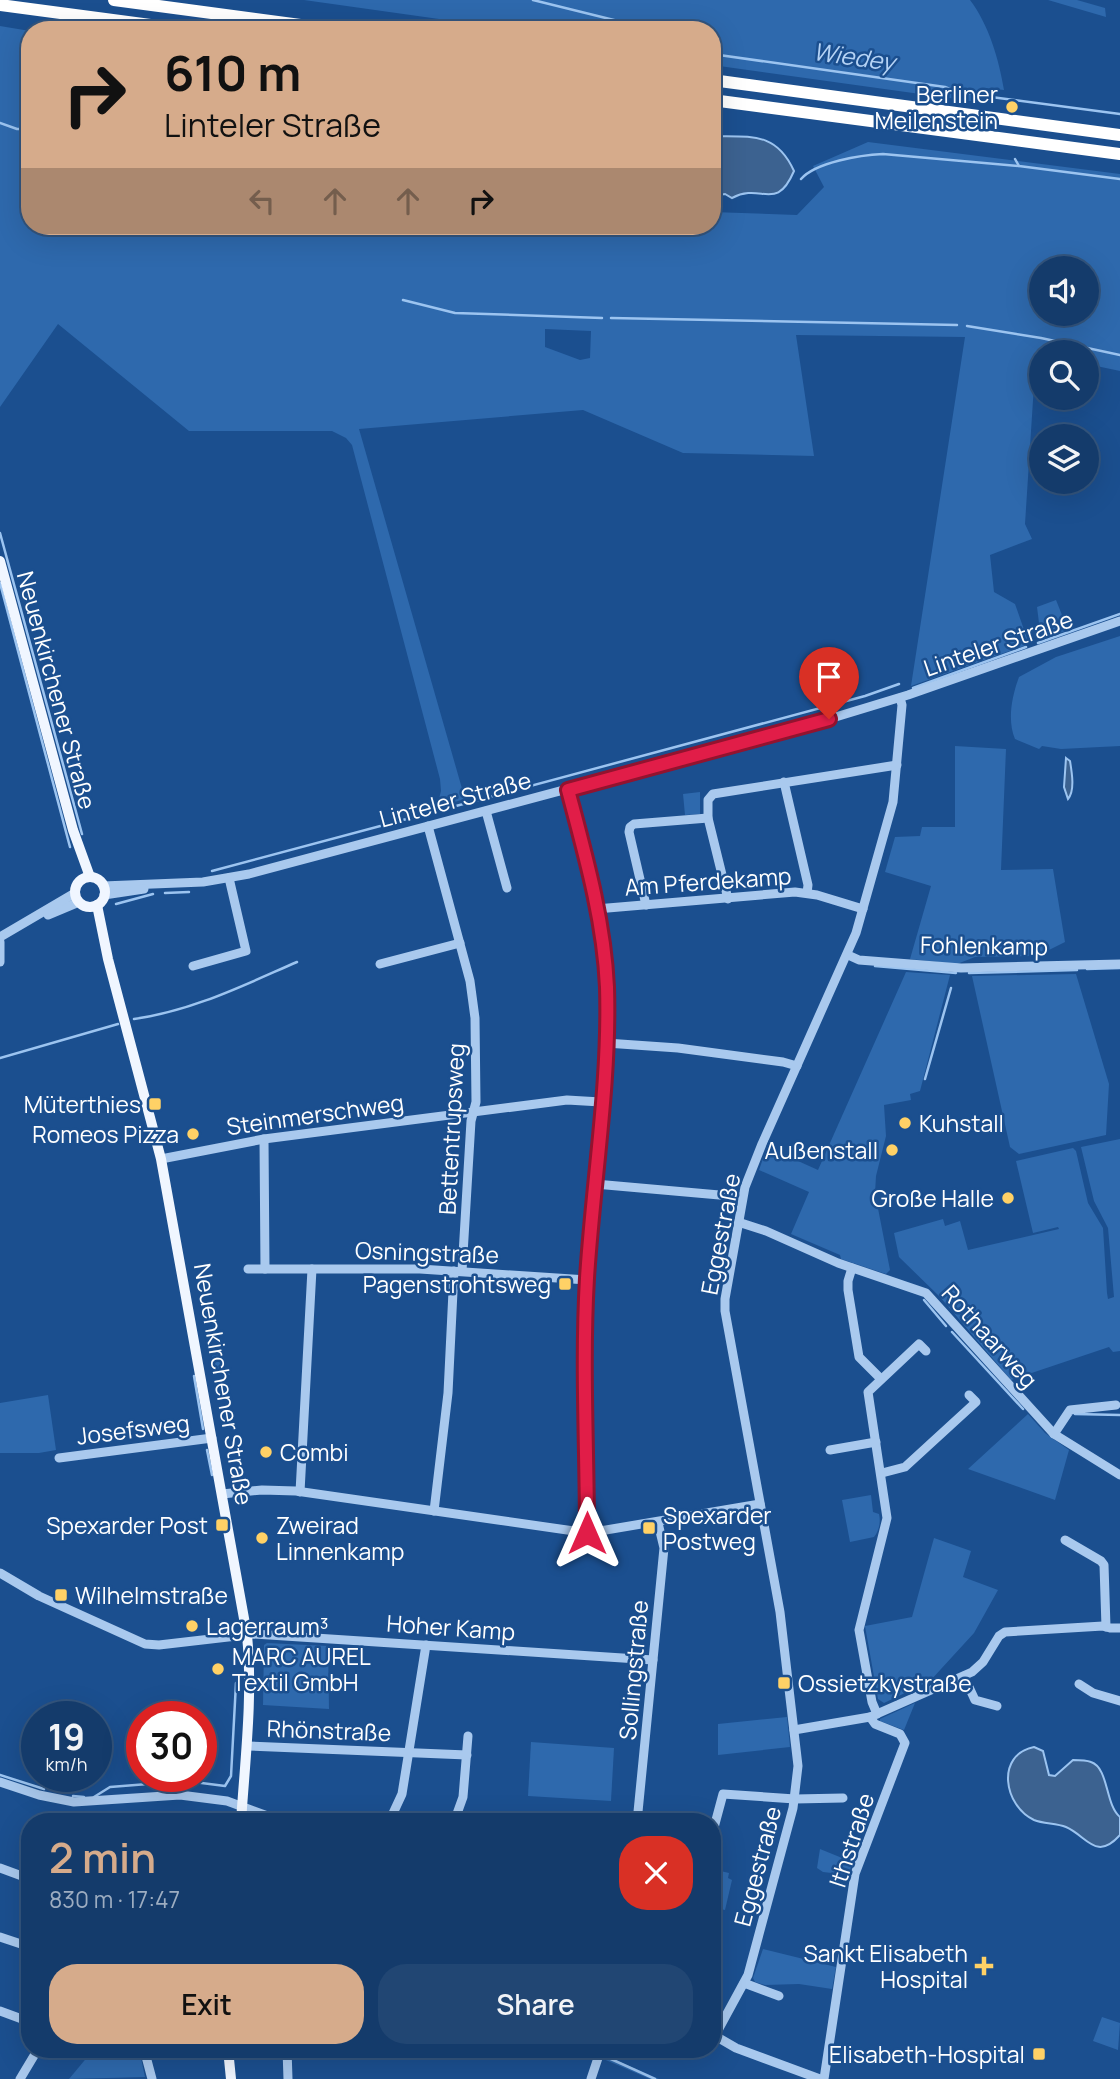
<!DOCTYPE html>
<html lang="en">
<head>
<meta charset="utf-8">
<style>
	:root { --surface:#143b6b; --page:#214673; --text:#f1f3f6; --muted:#9dadc1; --line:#33557e; --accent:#d6ab8b }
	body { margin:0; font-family:Manrope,sans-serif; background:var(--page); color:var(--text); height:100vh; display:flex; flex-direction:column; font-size:26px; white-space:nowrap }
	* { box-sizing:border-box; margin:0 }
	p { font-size:23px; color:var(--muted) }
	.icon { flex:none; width:38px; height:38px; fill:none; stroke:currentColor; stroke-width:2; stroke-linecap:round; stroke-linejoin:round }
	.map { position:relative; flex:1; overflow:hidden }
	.panel { position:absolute; left:21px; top:1813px; width:700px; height:245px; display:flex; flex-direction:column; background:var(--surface); border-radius:28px; box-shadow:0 7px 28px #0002,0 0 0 2px var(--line) }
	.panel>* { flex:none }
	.hud { position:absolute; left:21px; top:21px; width:700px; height:214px; border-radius:28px; box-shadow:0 7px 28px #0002,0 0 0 2px var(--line); background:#d6ab8b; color:#111; overflow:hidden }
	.controls { position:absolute; left:1029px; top:256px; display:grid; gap:14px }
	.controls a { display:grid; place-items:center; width:70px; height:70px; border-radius:50%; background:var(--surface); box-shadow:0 7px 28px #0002,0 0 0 2px var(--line); font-size:35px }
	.speed { position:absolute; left:21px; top:1701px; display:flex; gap:14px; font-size:35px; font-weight:700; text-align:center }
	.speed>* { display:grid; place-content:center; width:91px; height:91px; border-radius:50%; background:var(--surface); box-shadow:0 7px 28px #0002,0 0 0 2px var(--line); line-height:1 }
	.speed small { font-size:18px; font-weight:400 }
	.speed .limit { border:10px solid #d22; background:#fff; color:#111 }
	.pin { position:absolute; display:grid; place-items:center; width:60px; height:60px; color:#fff; margin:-72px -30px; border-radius:50% 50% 50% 0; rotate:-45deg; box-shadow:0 0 7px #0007 }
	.pin .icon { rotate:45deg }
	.me { position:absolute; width:77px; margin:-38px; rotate:0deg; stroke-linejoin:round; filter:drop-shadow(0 0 5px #0008) }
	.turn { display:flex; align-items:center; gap:24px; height:147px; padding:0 28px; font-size:32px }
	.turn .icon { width:91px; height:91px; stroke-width:2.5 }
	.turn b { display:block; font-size:49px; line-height:60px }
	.lanes { display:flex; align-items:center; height:66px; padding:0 28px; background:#0003; justify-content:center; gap:35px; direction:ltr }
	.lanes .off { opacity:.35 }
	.round { display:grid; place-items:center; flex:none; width:74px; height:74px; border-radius:28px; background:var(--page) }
	.headline { display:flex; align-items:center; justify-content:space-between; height:119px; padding:0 28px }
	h1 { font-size:42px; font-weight:600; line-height:52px; color:var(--accent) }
	.cta { display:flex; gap:14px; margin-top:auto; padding:14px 28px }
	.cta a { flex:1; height:80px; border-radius:28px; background:var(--accent); color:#111; font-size:28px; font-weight:600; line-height:80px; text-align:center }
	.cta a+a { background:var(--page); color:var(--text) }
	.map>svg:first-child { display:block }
	.green { fill:#2e69ad; fill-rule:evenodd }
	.water { fill:#3c6290; stroke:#9cc4f0; stroke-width:2 }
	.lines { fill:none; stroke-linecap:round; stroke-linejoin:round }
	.stream { stroke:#9cc4f0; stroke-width:2.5 }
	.minor { stroke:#a9c9ee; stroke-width:9 }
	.major { stroke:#f0f6ff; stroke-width:10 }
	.highway { stroke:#fff; stroke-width:12 }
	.route-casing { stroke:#92132f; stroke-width:18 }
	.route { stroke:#e11d48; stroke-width:12 }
	.poi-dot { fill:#ffd166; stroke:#1b4f8f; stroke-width:2.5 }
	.labels { text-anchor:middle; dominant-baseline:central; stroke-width:5; stroke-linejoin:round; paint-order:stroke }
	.poi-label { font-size:23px; fill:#fff; stroke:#1b4f8f; text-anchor:end }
	.street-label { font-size:23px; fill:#fff; stroke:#1b4f8f }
	.water-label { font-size:24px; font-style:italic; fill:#b5d3f5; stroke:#1b4f8f }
</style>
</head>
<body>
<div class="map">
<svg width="1120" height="2079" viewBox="0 0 1120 2079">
	<rect width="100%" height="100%" fill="#1b4f8f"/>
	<g class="green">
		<path d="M304,0H970C989,25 999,60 1004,90L986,88L985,103L712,65V30H517Z"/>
		<path d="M1048,0H1077L1105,8L1106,17Z"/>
		<path d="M0,26L30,31V226H712V212L797,215L824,187L813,166L868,142L1120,174V371L1087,364V352H1041V355L1036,354L1025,524L1032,539L990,555L994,592L1015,604L1029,644L911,686L965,337L796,335L814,456L683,453L583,410L359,429L465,799L437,807L441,791L440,779L352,445L346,438L332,431H189L58,324L0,407ZM1041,268H1087V313H1041ZM545,329L591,331L590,358L580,360L545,347Z"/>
		<path d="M1056,600L1068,630L1041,639L1037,607Z"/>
		<path d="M1120,636V746L1061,749L1042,746L1039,749L1015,739C1007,720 1012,696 1019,677L1056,657Z"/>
		<path d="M955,746L1006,749L1001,870L1053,869L1065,942L1037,956L975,957L957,964L910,959L931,886L885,872L895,837L920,836L922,827H955Z"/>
		<path d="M700,792V814L685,815L683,794Z"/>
		<path d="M906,972L950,975L920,1091L910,1094L911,1100L884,1105L886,1136L876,1176L875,1193L890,1270L886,1274L841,1259L840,1255L791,1234L809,1192L759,1170L767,1147L818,1170Z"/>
		<path d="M1076,974L1109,1084L1106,1135L1019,1154L1010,1147L972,976Z"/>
		<path d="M1120,1139V1351L1113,1352L1109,1347L1011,1380L940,1297L899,1257L894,1233L943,1219L945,1226L960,1221L968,1250L1059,1229L1058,1227L1033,1233L1016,1161L1073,1148L1076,1151L1088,1203L1103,1228L1107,1293L1108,1299L1114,1297L1108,1228L1094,1201L1081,1147Z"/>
		<path d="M219,1354L230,1375L216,1374L212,1356Z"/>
		<path d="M48,1395L56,1450L39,1453H0V1403Z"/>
		<path d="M1028,1414L1045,1433L1069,1450L1055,1500L968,1469Z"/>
		<path d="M871,1495L873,1512L879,1514C881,1522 879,1531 874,1537L850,1542L842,1500Z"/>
		<path d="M934,1538L971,1551L963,1577L998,1590L974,1633L930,1681L884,1703L878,1699L865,1626L912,1617Z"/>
		<path d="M267,1643L328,1646L329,1709L263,1705L264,1645Z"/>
		<path d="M915,1703L904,1730L880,1721V1719Z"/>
		<path d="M787,1717L790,1747L718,1755V1724Z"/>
		<path d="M531,1742L614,1748L611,1801L528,1796Z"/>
		<path d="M820,1849L852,1862L849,1875L823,1872L817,1868Z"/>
		<path d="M712,1869L729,1873L728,1878L732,1880L725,1910L712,1907Z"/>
		<path d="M763,1949L836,1967L832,1989L799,1984L765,1985L755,1982L753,1978Z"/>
		<path d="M1102,2017L1120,2023L1118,2050L1093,2041Z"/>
		<path d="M94,2049H139L145,2077L69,2079Z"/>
		<path d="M602,2054L659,2079H650L601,2058Z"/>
	</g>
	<g class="water">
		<path d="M712,136C750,137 776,131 794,171C776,213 762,182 732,198L725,194L712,196Z"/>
		<path d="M1066,758L1070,761C1072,773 1075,791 1068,799L1064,787Z"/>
		<path d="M1034,1747L1043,1751L1049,1775L1055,1776L1073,1760C1078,1760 1086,1760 1091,1762C1109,1768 1105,1805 1120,1817V1835C1096,1862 1087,1836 1066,1827C1056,1823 1044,1824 1034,1820C1004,1806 995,1755 1034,1747Z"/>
	</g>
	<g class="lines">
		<g class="stream">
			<path d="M533,0L622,22L621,30"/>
			<path d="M712,54L945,87L957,92L986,95L987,100"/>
			<path d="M991,97L1120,114"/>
			<path d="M0,123L17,129H30"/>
			<path d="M1015,159L1019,166L1120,179"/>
			<path d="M801,179C816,162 861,155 883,154L1019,166"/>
			<path d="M403,300L455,313L602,318"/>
			<path d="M611,318L957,325"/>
			<path d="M967,326L1041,338L1120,355"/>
			<path d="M0,533L82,834"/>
			<path d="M0,583L70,847"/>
			<path d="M1038,643L1120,614"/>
			<path d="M913,688L1026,647"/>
			<path d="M441,810L865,696L899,684"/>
			<path d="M212,871L429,813"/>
			<path d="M165,893L189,892"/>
			<path d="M116,904L153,894"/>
			<path d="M875,966L956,973"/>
			<path d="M1087,969L1120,968"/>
			<path d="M969,973L1077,970"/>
			<path d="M134,1019C192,1011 244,985 297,962"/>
			<path d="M0,1058L118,1024"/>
			<path d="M925,1079L951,988"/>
			<path d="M924,1300L946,1326"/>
			<path d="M952,1332L1023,1409"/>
			<path d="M194,1376L203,1429"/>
			<path d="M1075,1414L1120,1415"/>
			<path d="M207,1450L212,1475"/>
			<path d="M0,1775L44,1789"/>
			<path d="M73,1796L84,1797"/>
			<path d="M94,1797L110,1787L186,1781L225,1786L231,1776L236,1683"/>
			<path d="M577,2049L591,2054"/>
			<path d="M602,2055L655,2079"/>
		</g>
		<g class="minor">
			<path d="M784,782L808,885L807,893"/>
			<path d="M568,790C586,854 604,921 606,987C609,1084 593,1182 587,1278C582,1363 587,1448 588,1533"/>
			<path d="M486,811L507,888"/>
			<path d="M428,826L470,981L475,1018L476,1102L471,1121L462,1271"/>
			<path d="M103,886L203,882L249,874L829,719L908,695L1120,621"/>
			<path d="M104,895L144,889"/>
			<path d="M728,899L708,818V800L713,794L897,765"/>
			<path d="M646,905L629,832L630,827L634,824L708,818"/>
			<path d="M596,909L795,892L817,895L863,909"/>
			<path d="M48,915L79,902"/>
			<path d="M0,937L75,893"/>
			<path d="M0,942V962"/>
			<path d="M848,955L859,960L961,968L1120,964"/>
			<path d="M380,964L460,943"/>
			<path d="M193,966L246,951L229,878"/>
			<path d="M606,1043L678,1048L783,1062L797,1066"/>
			<path d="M264,1139L265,1269"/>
			<path d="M161,1159L264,1139L567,1100L601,1102"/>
			<path d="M595,1184L742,1197"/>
			<path d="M738,1222L766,1231L838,1263L926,1293L1054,1434L1120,1475"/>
			<path d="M852,1268L848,1281V1290L859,1357L881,1379"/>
			<path d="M248,1269H420L587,1280"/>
			<path d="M1054,1434L1070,1410L1116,1405"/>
			<path d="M830,1450L876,1442"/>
			<path d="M59,1458L212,1438"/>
			<path d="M882,1473L905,1467L976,1402L969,1395"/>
			<path d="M300,1492L312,1269"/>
			<path d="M222,1494L262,1490L296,1491L588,1533L760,1504"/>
			<path d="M434,1511L448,1393L454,1271"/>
			<path d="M1065,1540L1101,1561L1104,1565L1106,1627"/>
			<path d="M0,1573L39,1596L145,1644L159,1645L254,1634L653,1660"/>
			<path d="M964,1676L975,1700L997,1706"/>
			<path d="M1079,1684L1093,1693L1120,1701"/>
			<path d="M877,1714L872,1702L859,1630L887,1518L868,1392L919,1344L926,1351"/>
			<path d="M794,1730L870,1717L972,1672L983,1662L999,1636L1005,1632L1103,1626L1110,1628H1120"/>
			<path d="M247,1746L467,1755"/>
			<path d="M0,1782L39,1795L74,1802L180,1795L227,1801L284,1822"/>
			<path d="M389,1822L402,1794L426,1645"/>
			<path d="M454,1822L463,1797L468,1736"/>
			<path d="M637,1822L664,1548L658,1523"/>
			<path d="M712,1835L723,1794L795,1799L843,1798"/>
			<path d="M0,1868L30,1879"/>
			<path d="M0,1937L30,1947"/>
			<path d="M744,1983L779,1996"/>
			<path d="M0,2011L30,2022"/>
			<path d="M712,2034L736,2048L820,2079"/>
			<path d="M716,2034L748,1975L793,1808L798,1766L780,1612L725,1311V1299L745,1187L762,1144L856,933L893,802L902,705L900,698"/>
			<path d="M144,2049L152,2079"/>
			<path d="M287,2049L288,2079"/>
			<path d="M145,2055L174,2049"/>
			<path d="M20,2079L38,2049"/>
			<path d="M591,2079L601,2049"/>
			<path d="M824,2079L855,1874L905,1743L900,1734L875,1724L870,1717"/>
		</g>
		<g class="major">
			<path d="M0,561L73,830L90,877"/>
			<circle cx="90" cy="892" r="15"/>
			<path d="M97,905L108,959L161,1159L247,1635C253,1697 245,1760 241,1822"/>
			<path d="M228,2049L231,2079"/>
		</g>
		<g class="highway">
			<path d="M114,0L338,30"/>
			<path d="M0,5L188,30"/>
			<path d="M712,80L1120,135"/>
			<path d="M712,100L1120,154"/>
		</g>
	</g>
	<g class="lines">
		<defs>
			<path id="route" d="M587,1533C587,1448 582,1363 587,1278C593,1182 610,1084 607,987C604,920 585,854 568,790L829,719"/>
		</defs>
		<use href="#route" class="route-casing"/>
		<use href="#route" class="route"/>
	</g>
	<g class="poi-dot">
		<circle cx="1012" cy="107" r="7"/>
		<rect x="148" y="1097" width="14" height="14" rx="3.5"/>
		<circle cx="905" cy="1123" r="7"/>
		<circle cx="193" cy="1134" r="7"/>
		<circle cx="892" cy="1150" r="7"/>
		<circle cx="1008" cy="1198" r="7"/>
		<rect x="558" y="1277" width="14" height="14" rx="3.5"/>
		<circle cx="266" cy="1452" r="7"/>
		<rect x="215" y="1518" width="14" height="14" rx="3.5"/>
		<rect x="642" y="1521" width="14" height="14" rx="3.5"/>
		<circle cx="262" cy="1538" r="7"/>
		<rect x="54" y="1588" width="14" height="14" rx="3.5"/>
		<circle cx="192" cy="1626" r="7"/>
		<circle cx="218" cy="1669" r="7"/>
		<rect x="777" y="1676" width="14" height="14" rx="3.5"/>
		<path d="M980.5 1955.5h7v7h7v7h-7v7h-7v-7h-7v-7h7z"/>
		<rect x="1032" y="2047" width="14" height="14" rx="3.5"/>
	</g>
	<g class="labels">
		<g class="poi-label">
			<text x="998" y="94">Berliner<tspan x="998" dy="26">Meilenstein</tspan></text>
			<text x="141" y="1104">Müterthies</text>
			<text x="919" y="1123" text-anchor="start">Kuhstall</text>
			<text x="179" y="1134">Romeos Pizza</text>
			<text x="878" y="1150">Außenstall</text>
			<text x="994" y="1198">Große Halle</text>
			<text x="551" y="1284">Pagenstrohtsweg</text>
			<text x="280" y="1452" text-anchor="start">Combi</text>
			<text x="663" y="1515" text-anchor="start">Spexarder<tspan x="663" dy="26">Postweg</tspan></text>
			<text x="208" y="1525">Spexarder Post</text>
			<text x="276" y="1525" text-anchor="start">Zweirad<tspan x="276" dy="26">Linnenkamp</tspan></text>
			<text x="75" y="1595" text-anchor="start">Wilhelmstraße</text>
			<text x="206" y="1626" text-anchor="start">Lagerraum³</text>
			<text x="232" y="1656" text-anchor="start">MARC AUREL<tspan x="232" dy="26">Textil GmbH</tspan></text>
			<text x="798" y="1683" text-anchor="start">Ossietzkystraße</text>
			<text x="968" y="1953">Sankt Elisabeth<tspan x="968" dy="26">Hospital</tspan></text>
			<text x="1025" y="2054">Elisabeth-Hospital</text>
		</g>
		<g class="street-label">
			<text transform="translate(998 643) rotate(-19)">Linteler Straße</text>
			<text transform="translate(57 690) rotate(75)">Neuenkirchener Straße</text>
			<text transform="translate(455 799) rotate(-15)">Linteler Straße</text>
			<text transform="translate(708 881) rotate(-4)">Am Pferdekamp</text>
			<text transform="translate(984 945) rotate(1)">Fohlenkamp</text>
			<text transform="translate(315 1114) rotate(-8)">Steinmerschweg</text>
			<text transform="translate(451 1129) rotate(-87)">Bettentrupsweg</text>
			<text transform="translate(720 1234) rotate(-79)">Eggestraße</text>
			<text transform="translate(427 1252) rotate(2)">Osningstraße</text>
			<text transform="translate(990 1336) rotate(48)">Rothaarweg</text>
			<text transform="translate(224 1384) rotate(80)">Neuenkirchener Straße</text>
			<text transform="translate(133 1429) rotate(-7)">Josefsweg</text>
			<text transform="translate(451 1627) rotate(4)">Hoher Kamp</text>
			<text transform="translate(633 1670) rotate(-85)">Sollingstraße</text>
			<text transform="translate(329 1730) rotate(2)">Rhönstraße</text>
			<text transform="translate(851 1840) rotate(-72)">Ithstraße</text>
			<text transform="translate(757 1866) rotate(-75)">Eggestraße</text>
		</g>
		<g class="water-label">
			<text transform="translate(854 56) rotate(8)">Wiedey</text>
		</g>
	</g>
</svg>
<div class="controls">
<a><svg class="icon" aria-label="sound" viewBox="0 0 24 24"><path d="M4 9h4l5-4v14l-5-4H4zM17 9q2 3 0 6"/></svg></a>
<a><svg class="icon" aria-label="search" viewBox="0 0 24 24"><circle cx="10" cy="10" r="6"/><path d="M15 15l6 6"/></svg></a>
<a><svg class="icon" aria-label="layers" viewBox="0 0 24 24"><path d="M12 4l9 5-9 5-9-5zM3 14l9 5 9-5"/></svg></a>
</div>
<div class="speed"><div>19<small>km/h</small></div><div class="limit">30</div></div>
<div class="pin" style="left:829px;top:719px;background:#d93025"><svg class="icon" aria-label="arrive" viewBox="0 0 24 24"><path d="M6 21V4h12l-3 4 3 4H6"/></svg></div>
<svg class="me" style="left:587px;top:1533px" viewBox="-20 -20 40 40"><path d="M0-17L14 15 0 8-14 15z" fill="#e11d48" stroke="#fff" stroke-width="4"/></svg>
<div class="hud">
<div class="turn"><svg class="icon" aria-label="right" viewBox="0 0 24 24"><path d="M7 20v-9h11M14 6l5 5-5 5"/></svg><div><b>610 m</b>Linteler Straße</div></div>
<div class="lanes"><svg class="icon off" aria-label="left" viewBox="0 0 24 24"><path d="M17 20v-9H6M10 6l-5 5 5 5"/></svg><svg class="icon off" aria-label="ahead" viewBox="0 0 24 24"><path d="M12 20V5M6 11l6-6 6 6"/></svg><svg class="icon off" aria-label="ahead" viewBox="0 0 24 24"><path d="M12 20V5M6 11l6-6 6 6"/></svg><svg class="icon" aria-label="right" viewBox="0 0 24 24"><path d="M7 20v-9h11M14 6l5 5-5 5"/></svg></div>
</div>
<section class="panel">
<div class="headline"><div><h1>2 min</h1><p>830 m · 17:47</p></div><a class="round" style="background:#d93025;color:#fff"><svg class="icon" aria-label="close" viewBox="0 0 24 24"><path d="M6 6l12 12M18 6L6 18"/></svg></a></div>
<div class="cta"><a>Exit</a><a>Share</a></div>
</section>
</div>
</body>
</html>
